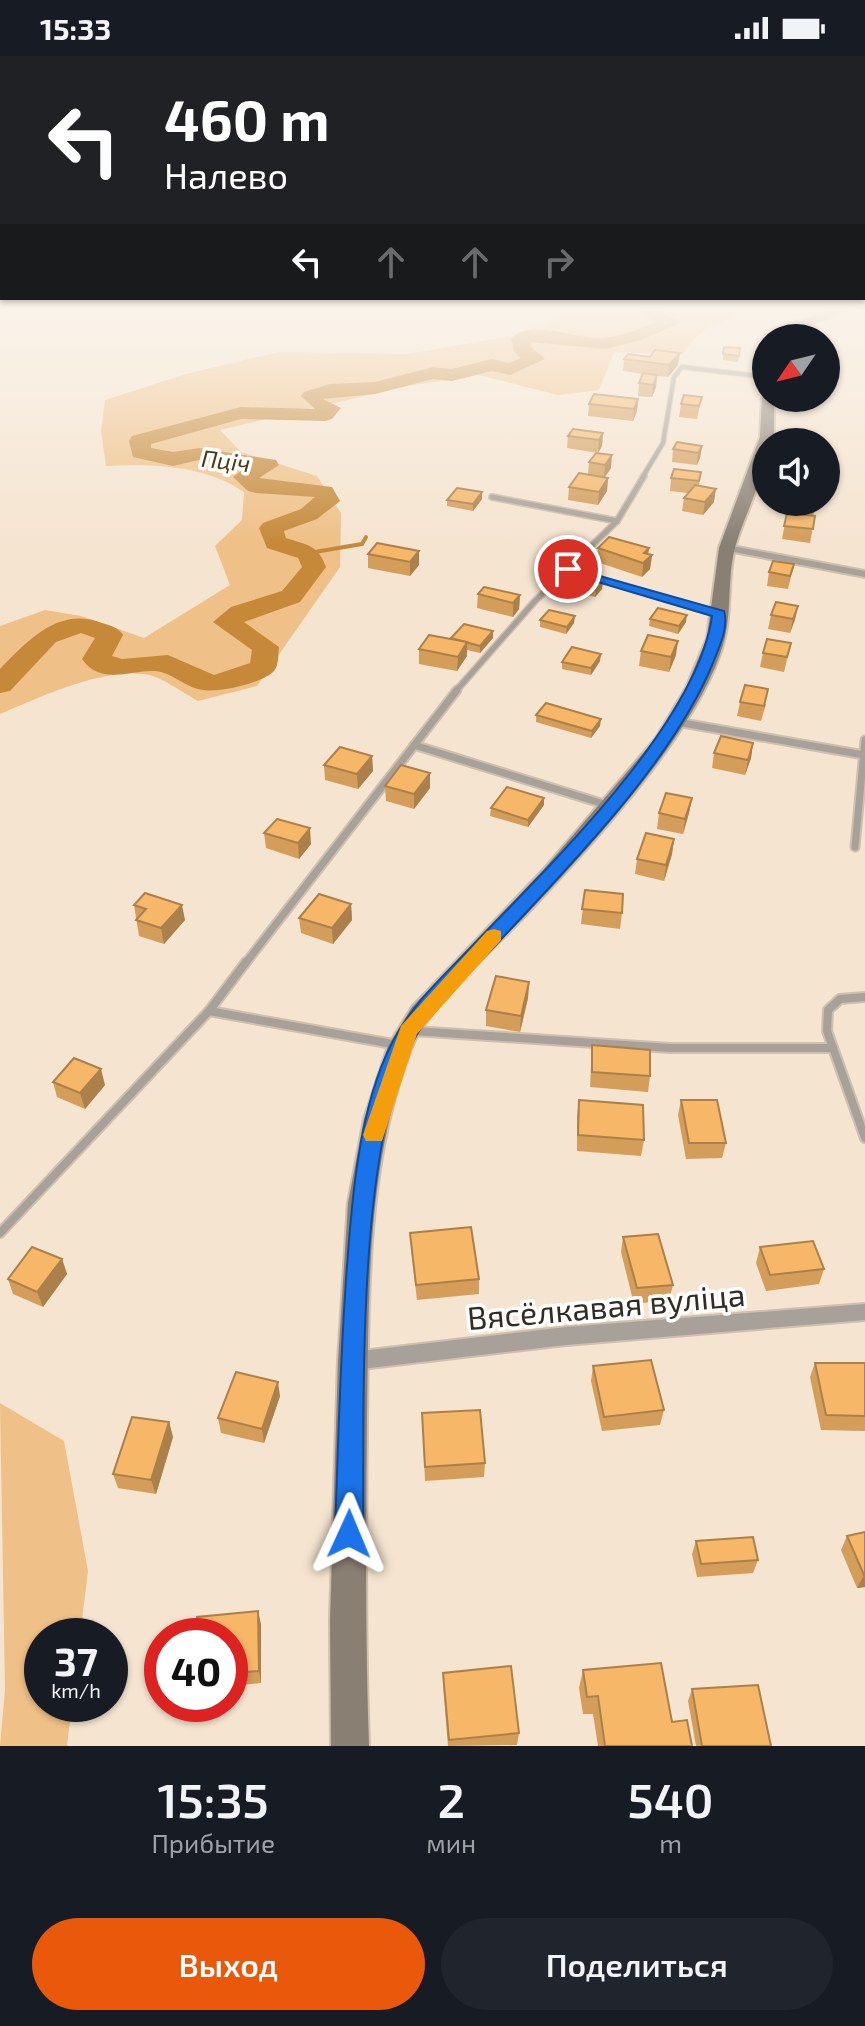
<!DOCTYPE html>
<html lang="ru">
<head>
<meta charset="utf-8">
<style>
	:root { --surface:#171b24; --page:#20242c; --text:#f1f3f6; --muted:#9ea1a6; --accent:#ea580c }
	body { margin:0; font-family:"Exo 2",sans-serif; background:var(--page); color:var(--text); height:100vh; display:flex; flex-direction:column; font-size:30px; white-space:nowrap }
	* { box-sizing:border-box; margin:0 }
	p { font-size:26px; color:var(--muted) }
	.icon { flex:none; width:44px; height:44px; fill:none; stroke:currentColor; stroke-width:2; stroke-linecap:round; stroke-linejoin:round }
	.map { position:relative; height:1690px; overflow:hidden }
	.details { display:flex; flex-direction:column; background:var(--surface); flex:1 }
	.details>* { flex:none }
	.banner { position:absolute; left:0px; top:0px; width:866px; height:244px; box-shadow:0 2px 6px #0004; background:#202124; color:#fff; overflow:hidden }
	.needle { width:52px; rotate:235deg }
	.tools { position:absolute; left:752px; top:268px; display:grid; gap:16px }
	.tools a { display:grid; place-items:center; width:88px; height:88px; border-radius:50%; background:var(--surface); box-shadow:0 2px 6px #0004; font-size:40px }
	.speed { position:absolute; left:24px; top:1562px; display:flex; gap:16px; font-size:40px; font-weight:700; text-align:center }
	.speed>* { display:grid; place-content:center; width:104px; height:104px; border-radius:50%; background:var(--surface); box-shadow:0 2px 6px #0004; line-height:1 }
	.speed small { font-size:20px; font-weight:400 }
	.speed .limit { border:12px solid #d22; background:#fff; color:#111 }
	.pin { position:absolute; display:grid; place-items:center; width:68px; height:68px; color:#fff; margin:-34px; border:4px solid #fff; border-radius:50%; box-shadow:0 2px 8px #0007 }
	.me { position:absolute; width:88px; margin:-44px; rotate:1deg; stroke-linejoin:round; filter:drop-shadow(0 0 6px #0008) }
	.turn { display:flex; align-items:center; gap:28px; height:168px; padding:0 32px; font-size:36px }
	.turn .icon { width:104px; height:104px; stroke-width:2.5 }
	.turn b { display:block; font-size:56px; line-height:68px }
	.lanes { display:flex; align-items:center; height:76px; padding:0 32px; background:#0003; justify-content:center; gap:40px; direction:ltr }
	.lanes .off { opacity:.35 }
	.eta { display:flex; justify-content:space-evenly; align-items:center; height:136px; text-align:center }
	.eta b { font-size:48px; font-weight:600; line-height:56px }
	.action { display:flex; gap:16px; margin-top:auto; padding:16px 32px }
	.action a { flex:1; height:92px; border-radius:48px; background:var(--accent); color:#fff; font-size:32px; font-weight:600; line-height:92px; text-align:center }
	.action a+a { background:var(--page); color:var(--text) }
	.status { display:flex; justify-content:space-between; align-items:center; height:56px; padding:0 40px; background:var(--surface); direction:ltr }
	.status svg { height:22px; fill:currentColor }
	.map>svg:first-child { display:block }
	.green { fill:#efc087 }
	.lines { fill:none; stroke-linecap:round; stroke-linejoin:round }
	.stream { stroke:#c58939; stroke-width:4 }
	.river { fill:#c58939; fill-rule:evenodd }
	.lane-far3-casing { stroke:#cebfae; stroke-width:6 }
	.lane-far2-casing { stroke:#cebfae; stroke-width:8 }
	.lane-far1-casing { stroke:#cebfae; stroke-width:11 }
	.lane-casing { stroke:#cebfae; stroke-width:12 }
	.street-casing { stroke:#cebfae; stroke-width:4 }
	.secondary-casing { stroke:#cebfae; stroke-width:4 }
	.lane-far3 { stroke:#a8a199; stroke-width:4 }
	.lane-far2 { stroke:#a8a199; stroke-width:5 }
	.lane-far1 { stroke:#a8a199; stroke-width:7 }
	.lane { stroke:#a8a199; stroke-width:8 }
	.street { fill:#a8a199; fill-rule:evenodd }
	.secondary { fill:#8a7f73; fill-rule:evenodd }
	.wall { fill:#d49d5a }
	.shaded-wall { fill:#ac804a }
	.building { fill:#f6b769; stroke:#ac804a; stroke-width:2 }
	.route { fill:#1a73e8; stroke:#114b97; stroke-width:2 }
	.slow { fill:#f59e0b }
	.labels { text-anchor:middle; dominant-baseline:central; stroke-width:7; stroke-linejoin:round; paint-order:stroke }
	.far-water-label { font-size:24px; font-style:italic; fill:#513716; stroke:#fff }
	.near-street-label { font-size:32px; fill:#322c24; stroke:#fff }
</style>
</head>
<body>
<div class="status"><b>15:33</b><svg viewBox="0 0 49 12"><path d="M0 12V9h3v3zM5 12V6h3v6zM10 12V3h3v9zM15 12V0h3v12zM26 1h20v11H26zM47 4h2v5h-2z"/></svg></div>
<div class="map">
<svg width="865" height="1690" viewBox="0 0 865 1690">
	<rect width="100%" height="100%" fill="#f5e4d0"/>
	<g class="green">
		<path d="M588,252H762C733,261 697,269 683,299L614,296L599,334L558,339L479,319L407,330L220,374L241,396L317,420L341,457L340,511L257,630L198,645C183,637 160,619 143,618C99,613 40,641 0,658V570L45,554L81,560L144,582L230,529L215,490L242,464L244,436C204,409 153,408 106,410L101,375L105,344L186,318L278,296L408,298L510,280Z"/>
		<path d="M0,1347L64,1385L88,1515L80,1580H42V1648H72L67,1690H0L5,1634Z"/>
	</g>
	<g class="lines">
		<path class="stream" d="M309,497L362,488L366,481"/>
		<path class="river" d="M633,252H655L680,267L641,284L606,293L530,286L532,292L545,303L510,319L492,315L452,325L433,323L375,338L323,343L341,352L332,363L325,365L241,363L151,388V392L173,396L199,392L276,404L279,409L259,422L332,431L340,445L317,463L284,475L286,482C308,489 318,489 326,511L300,546L244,566L279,591C278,598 279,609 274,615C263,627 219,637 203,634C188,632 178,622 164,617C141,608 103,634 82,603L95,582L81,577L56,586L10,635L0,637V613C28,584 59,550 102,567C111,570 118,571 123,579L112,600L122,603L168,599L214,619L250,607L252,594L213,566L231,551L282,535L302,511L298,502L267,492L259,472L263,467L301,453L315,441L256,437L248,435L233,421L245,412L199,404L173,410L133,401L129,385L132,380L241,351L315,353L301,340L304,336L330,328L375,326L433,311L452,313L492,303L509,307L521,302L514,295L511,283C532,261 575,284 602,282C621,281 638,273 656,266Z"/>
		<defs>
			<path id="lane-far3" d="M642,422L663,387L674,321L682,311L766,321"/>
			<g id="lane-far2">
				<path d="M492,441L617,465"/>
				<path d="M568,513L717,558"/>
				<path d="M455,636L535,545L617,465L644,420"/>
			</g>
			<g id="lane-far1">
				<path d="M677,666L864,699"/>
				<path d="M414,689L607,749"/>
				<path d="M855,791L865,684"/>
				<path d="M245,908L457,634"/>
			</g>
			<g id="lane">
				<path d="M865,941L840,943L828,954L827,975L865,1082"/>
				<path d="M209,955L398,989"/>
				<path d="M414,975L670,992H833"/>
				<path d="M0,1177L209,955L246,906"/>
			</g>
			<g id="street">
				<path d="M727,489L865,515V521L723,494L722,492Z"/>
				<path d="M865,1248V1264L566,1289L353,1314L346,1311L343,1305L346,1299L353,1296L566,1271Z"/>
			</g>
			<g id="secondary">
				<path d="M834,252H850L784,282H770L793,267Z"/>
				<path d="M766,339V342H774V381L772,386H766C766,421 746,455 736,488C727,518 732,551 725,581C705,668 589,792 527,858C494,893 428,950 411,993C366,1108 369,1240 367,1361C366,1471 365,1580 369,1690H331L330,1564L338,1305L348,1147L364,1063L388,990L412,951L544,813L656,682L686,632L707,582L719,492L760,381L762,342Z"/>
			</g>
		</defs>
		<use href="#lane-far3" class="lane-far3-casing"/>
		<use href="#lane-far2" class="lane-far2-casing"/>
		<use href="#lane-far1" class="lane-far1-casing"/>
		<use href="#lane" class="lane-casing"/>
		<use href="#street" class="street-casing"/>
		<use href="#secondary" class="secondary-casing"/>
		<use href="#lane-far3" class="lane-far3"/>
		<use href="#lane-far2" class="lane-far2"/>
		<use href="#lane-far1" class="lane-far1"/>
		<use href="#lane" class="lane"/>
		<use href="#street" class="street"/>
		<use href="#secondary" class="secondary"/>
	</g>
	<g class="wall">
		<path d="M724,291L739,300L738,306L723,304Z"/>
		<path d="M624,303L678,309L668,321L657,320L656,331L652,341L638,340L639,327L643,318L623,315Z"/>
		<path d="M702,341L697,363L679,361L681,348Z"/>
		<path d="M638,343L637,355L633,365L588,360L589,348Z"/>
		<path d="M603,377L602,390L598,397L567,392L568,380Z"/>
		<path d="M702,390L700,402L697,409L672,406L673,393Z"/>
		<path d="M596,397L611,412L605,421L608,422L607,435L598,449L568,444L569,431L588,418L589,406Z"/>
		<path d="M701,416L699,429L714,446L703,459L682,455L684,442L688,437L670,435L671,422Z"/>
		<path d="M482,443L473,455L447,450V444Z"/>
		<path d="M783,446H817L813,460H815L810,487L782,483L787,457H790L792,451L782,449Z"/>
		<path d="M598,492H649L648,498L652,499L650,513L642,521L597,506Z"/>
		<path d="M419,495V509L410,520L368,512V498Z"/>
		<path d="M794,508L788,533L767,530L769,516Z"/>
		<path d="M573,528L602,533L595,541L573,535Z"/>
		<path d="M478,538L520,539L519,553L513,561L477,552Z"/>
		<path d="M798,550L790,577L768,573L771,559Z"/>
		<path d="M650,563L686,566L678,578L649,570Z"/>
		<path d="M540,564L574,567L566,578L540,571Z"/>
		<path d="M493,582L480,597L467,594V600L457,615L419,608V593L451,583Z"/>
		<path d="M791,587L784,616L760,611L763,597Z"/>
		<path d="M641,595L676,599L669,616L639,610Z"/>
		<path d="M600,605L591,619L562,613V606Z"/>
		<path d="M740,646L766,648L761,665L737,660Z"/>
		<path d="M536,659L600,670L591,682L536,666Z"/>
		<path d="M753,687L751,702L745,719L712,712L714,697Z"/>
		<path d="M372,700L373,715L358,733L325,724L324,709Z"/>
		<path d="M385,730L430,732L414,753L386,745Z"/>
		<path d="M692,742L689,757L683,778L657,773L659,757Z"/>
		<path d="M544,749L528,771L490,760L491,752Z"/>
		<path d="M264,777L311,788L299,803L266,792Z"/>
		<path d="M674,783L672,798L664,825L635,818L637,803Z"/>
		<path d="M585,834L622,857L620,873L581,868Z"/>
		<path d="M351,848L352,864L333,888L301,877L299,862Z"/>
		<path d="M134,849L185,864L164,888L139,880Z"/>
		<path d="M529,926L528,942L520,976L486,970V954Z"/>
		<path d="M592,989L650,1020L648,1036L590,1031Z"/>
		<path d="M53,1026L105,1029L85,1053L57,1041Z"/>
		<path d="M579,1044L644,1084L641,1100L577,1095V1060Z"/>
		<path d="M681,1044L726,1087L722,1102L686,1103L678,1059Z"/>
		<path d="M410,1177L479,1223V1238L417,1244L411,1192Z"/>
		<path d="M623,1181L673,1229L669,1244L634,1248L621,1196Z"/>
		<path d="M760,1191L824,1213L819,1228L766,1235L756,1207Z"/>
		<path d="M62,1203L67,1218L43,1251L13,1238L8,1223Z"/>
		<path d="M815,1307H865V1375L821,1374L810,1321Z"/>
		<path d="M593,1310L664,1354L660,1369L602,1375L591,1325Z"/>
		<path d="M280,1340L264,1387L221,1377L218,1362Z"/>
		<path d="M422,1357L485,1407L484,1421L425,1425Z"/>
		<path d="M169,1366L173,1381L156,1438L118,1432L113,1418Z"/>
		<path d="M865,1476V1531L857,1532L841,1494L847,1480Z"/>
		<path d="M696,1485L758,1504L753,1517L697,1521L692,1498Z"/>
		<path d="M261,1568V1627L230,1630V1580Z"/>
		<path d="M583,1614L672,1666L692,1690H598L593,1658H583L579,1632Z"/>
		<path d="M443,1617L519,1677L517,1689L448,1690L443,1629Z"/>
		<path d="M692,1633L771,1690H696L688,1645Z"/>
	</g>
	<g class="shaded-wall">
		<path d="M680,297L678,309L668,321L669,309Z"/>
		<path d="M657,319L656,331L652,341L653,329Z"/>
		<path d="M638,343L637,355L633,365L634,353Z"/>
		<path d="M603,377L602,390L598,397L599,384Z"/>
		<path d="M702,390L700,402L697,409L698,397Z"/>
		<path d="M612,399L611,412L604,422L605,409Z"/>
		<path d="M608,422L607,435L598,449L599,436Z"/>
		<path d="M716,433L714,446L703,459L705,446Z"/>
		<path d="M482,436V443L473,455V448Z"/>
		<path d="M649,492L647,503L652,499L650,513L642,521L644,497Z"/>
		<path d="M419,495V509L410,520V506Z"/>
		<path d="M603,526L602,533L595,541L596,534Z"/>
		<path d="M520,539L519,553L513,561V547Z"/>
		<path d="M798,550L795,564L790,577L793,563Z"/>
		<path d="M687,559L686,566L678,578L679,570Z"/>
		<path d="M575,560L574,567L566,578L567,571Z"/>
		<path d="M493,575V582L480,597V590Z"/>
		<path d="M678,585L676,599L669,616L671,601Z"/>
		<path d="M467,586V600L457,615L458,601Z"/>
		<path d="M601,598L600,605L591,619V612Z"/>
		<path d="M601,663L600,670L591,682L592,675Z"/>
		<path d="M753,687L751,702L745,719L748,704Z"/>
		<path d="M372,700L373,715L358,733L357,718Z"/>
		<path d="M430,717V732L414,753V738Z"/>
		<path d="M544,742V749L528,771V764Z"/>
		<path d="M692,742L689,757L683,778L685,763Z"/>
		<path d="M310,772L311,788L299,803L298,787Z"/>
		<path d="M674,783L672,798L664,825L666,809Z"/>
		<path d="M351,848L352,864L333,888L332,872Z"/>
		<path d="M182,849L185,864L164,888L161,872Z"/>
		<path d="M529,926L528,942L520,976L521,960Z"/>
		<path d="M101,1013L105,1029L85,1053L80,1037Z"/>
		<path d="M62,1203L67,1218L43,1251L37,1236Z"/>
		<path d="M278,1326L280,1340L264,1387L262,1373Z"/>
		<path d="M169,1366L173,1381L156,1438L151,1424Z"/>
		<path d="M864,1519H865V1531L857,1532Z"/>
		<path d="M258,1555L261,1568V1627L259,1615Z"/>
	</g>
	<g class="building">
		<path d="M724,291L740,292L739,300L723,298Z"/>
		<path d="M655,294L680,297L669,309L624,303L628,298L650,301Z"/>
		<path d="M643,317L657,319L653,329L639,327Z"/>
		<path d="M594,338L638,343L634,353L589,348Z"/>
		<path d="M684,339L702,341L699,350L681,348Z"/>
		<path d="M573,373L603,377L599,384L568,380Z"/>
		<path d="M677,386L702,390L698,397L673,393Z"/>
		<path d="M596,397L612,399L605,409L589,406Z"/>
		<path d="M674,413L701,416L699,425L671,422Z"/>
		<path d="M579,417L608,422L599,436L569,431Z"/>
		<path d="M695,429L716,433L705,446L684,442Z"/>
		<path d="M457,432L482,436L473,448L447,444Z"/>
		<path d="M797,446H816V449Z"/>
		<path d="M787,457L815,460L813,473L784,470Z"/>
		<path d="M609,481L649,492L644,497L652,499L643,507L598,492Z"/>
		<path d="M377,487L419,495L410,506L368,498Z"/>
		<path d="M773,505L794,508L790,520L769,516Z"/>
		<path d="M581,520L603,526L596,534L573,528Z"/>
		<path d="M484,531L520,539L513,547L478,538Z"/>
		<path d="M776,546L798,550L793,563L771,559Z"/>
		<path d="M658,552L687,559L679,570L650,563Z"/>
		<path d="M549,554L575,560L567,571L540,564Z"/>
		<path d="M464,568L493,575L480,590L451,582Z"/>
		<path d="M429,579L467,586L458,601L419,593Z"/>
		<path d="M648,579L678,585L671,601L641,595Z"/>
		<path d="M767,583L791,587L787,601L763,597Z"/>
		<path d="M572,591L601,598L591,612L562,606Z"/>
		<path d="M745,629L768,633L764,650L740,646Z"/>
		<path d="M546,647L601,663L592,675L536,659Z"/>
		<path d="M721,680L753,687L748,704L714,697Z"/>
		<path d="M340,691L372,700L357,718L324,709Z"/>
		<path d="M401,709L430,717L414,738L385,730Z"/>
		<path d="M507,731L544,742L528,764L491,752Z"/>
		<path d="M666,737L692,742L685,763L659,757Z"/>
		<path d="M277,763L310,772L298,787L264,777Z"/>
		<path d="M646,777L674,783L666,809L637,803Z"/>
		<path d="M585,834L623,838L622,857L582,853Z"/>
		<path d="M145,837L182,849L161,872L136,864L146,853L134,849Z"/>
		<path d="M319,838L351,848L332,872L299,862Z"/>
		<path d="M496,920L529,926L521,960L486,954Z"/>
		<path d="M592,989L650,994V1020L592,1016Z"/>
		<path d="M74,1002L101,1013L80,1037L53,1026Z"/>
		<path d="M579,1044L643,1049L644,1084L578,1079Z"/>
		<path d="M681,1044H717L726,1087H689Z"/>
		<path d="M471,1171L479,1223L416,1229L410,1177Z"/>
		<path d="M658,1178L673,1229L637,1232L623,1181Z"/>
		<path d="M813,1185L824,1213L770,1219L760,1191Z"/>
		<path d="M32,1191L62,1203L37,1236L8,1223Z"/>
		<path d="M651,1304L664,1354L604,1361L593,1310Z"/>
		<path d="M815,1307H865V1360L826,1359Z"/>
		<path d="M236,1316L278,1326L262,1373L218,1362Z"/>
		<path d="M480,1354L485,1407L425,1411L422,1357Z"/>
		<path d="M132,1361L169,1366L151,1424L113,1418Z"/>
		<path d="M865,1476V1519H864L847,1480Z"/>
		<path d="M753,1481L758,1504L701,1508L696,1485Z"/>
		<path d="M258,1555L259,1615L230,1617V1580H196L197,1561Z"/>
		<path d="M661,1607L672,1666L687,1664L692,1690H605L598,1640L587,1641L583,1614Z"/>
		<path d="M511,1610L519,1677L449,1684L443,1617Z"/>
		<path d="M758,1629L771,1690H702L692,1633Z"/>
	</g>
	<linearGradient id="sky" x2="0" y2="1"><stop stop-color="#9aa3a2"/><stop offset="0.52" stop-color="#faf3ea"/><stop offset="1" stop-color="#faf3ea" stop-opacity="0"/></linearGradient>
	<rect width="865" height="488" fill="url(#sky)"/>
	<path class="route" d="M564,510L724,555C729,572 719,591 713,607C671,709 568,811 493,892C471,915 446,937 427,963C353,1061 365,1352 363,1478L359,1488L349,1492L339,1488L335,1478C338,1393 340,1308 346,1224C351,1151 358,1052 392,987C412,947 447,917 477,885C551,808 697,667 712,560L564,516Z"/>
	<path class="slow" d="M494,873L501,875V884L417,978L382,1085H366L363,1079L401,970L487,875Z"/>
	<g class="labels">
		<g class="far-water-label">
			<text transform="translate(226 404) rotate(7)">Пціч</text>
		</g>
		<g class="near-street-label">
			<text transform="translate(606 1249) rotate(-5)">Вясёлкавая вуліца</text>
		</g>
	</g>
</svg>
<div class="tools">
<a><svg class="needle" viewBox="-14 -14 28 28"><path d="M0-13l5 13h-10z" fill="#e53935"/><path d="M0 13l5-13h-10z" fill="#9ea1a6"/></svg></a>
<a><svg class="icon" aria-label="sound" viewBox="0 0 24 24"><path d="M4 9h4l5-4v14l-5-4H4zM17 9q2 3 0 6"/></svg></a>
</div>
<div class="speed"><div>37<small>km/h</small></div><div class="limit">40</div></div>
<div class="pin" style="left:568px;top:513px;background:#d93025"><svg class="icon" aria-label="arrive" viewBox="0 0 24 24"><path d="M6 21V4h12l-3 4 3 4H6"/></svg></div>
<svg class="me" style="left:349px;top:1478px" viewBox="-20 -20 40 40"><path d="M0-17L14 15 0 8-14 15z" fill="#1a73e8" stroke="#fff" stroke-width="4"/></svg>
<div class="banner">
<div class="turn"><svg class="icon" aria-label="left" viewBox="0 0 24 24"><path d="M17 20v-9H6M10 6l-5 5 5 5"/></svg><div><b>460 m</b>Налево</div></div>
<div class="lanes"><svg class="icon" aria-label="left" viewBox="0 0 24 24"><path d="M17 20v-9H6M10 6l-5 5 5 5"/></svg><svg class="icon off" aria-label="ahead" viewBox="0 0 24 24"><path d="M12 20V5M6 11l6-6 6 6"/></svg><svg class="icon off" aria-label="ahead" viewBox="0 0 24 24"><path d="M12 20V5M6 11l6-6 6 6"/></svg><svg class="icon off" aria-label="right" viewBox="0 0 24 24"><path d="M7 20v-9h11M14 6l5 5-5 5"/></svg></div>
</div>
</div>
<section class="details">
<div class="eta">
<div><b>15:35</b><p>Прибытие</p></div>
<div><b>2</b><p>мин</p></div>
<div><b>540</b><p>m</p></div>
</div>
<div class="action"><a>Выход</a><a>Поделиться</a></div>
</section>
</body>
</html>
